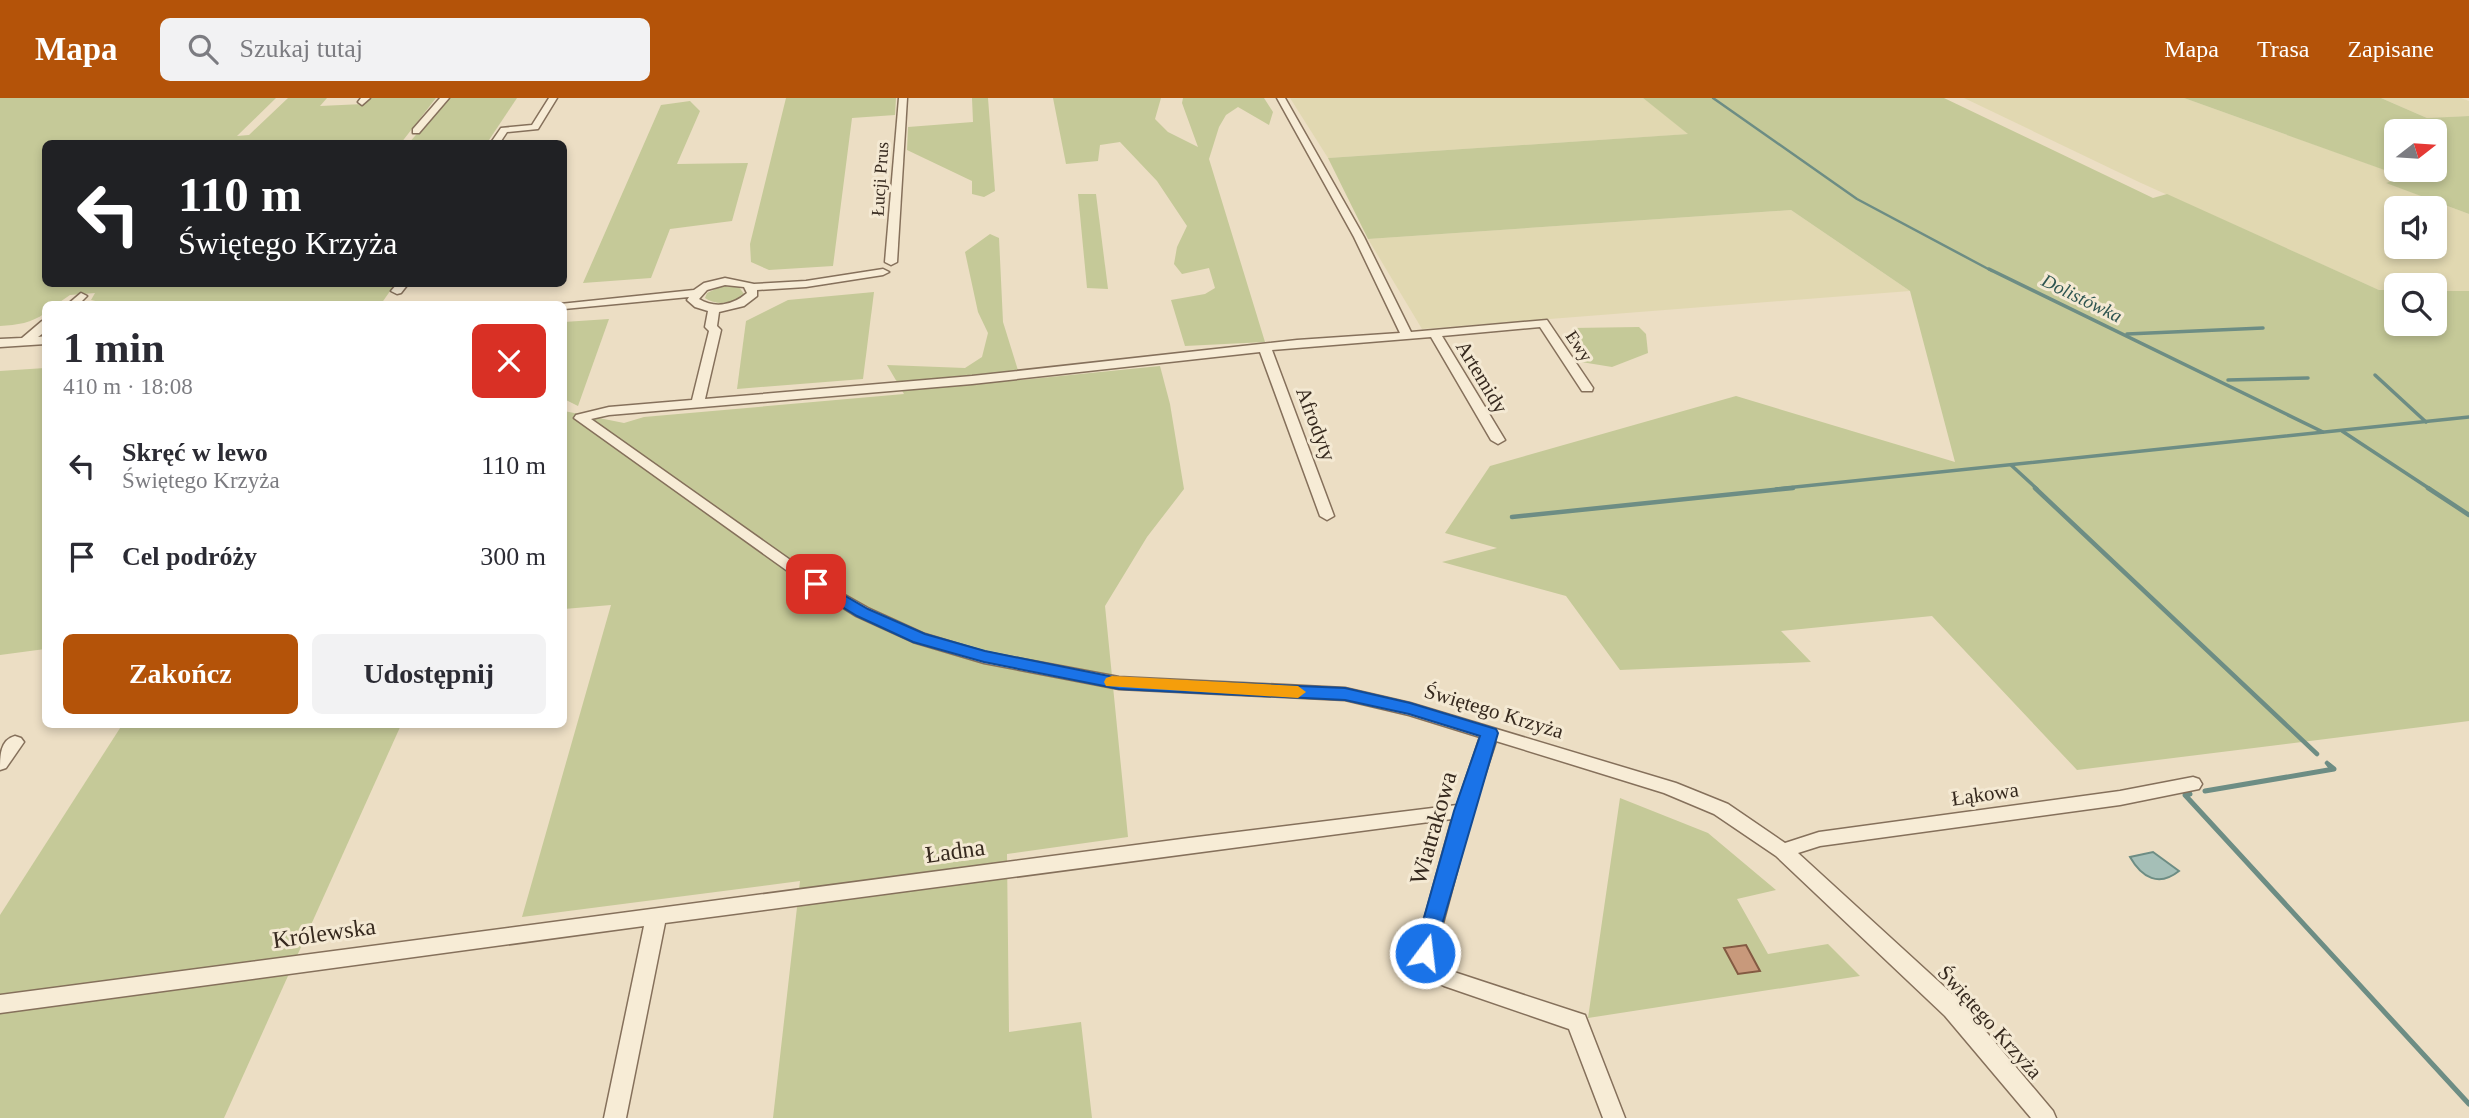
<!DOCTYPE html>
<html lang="pl">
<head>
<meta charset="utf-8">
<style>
	:root { --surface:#fff; --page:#f2f2f3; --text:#2b2b33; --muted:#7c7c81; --accent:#b45309 }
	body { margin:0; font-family:Georgia,serif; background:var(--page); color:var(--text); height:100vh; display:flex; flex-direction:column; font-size:26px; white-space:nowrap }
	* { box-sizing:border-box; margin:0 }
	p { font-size:23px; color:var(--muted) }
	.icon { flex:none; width:38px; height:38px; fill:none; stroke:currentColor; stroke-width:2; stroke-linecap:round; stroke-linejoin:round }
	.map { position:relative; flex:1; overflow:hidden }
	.drawer { position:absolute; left:42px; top:203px; width:525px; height:427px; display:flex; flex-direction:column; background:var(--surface); border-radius:10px; box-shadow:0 4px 10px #0003 }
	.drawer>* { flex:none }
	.top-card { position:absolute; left:42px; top:42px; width:525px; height:147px; border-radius:10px; box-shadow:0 4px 10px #0003; background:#202124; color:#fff; overflow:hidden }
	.needle { width:46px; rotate:73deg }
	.fabs { position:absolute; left:2384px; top:21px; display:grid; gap:14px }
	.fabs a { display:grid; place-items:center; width:63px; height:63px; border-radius:10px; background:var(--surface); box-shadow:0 4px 10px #0003; font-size:35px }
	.pin { position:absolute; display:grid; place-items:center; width:60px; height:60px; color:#fff; margin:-30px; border-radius:14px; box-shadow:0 4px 10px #0006 }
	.me { position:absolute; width:77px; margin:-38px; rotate:15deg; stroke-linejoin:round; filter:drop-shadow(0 0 5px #0008) }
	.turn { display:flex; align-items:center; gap:24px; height:147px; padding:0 21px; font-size:32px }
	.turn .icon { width:91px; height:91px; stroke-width:2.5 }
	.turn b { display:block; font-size:49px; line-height:60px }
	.round { display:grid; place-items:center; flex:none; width:74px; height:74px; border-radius:10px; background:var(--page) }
	.headline { display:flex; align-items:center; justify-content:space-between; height:119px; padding:0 21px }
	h1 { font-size:42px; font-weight:600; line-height:52px }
	.action { display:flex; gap:14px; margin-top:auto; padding:14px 21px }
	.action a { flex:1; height:80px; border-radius:10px; background:var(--accent); color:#fff; font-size:28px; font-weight:600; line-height:80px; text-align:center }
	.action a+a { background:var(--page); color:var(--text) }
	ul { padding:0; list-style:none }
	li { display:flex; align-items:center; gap:21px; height:91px; padding:0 21px }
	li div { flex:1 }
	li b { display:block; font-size:26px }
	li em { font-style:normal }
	header { display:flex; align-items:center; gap:42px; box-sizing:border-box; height:98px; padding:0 35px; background:var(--accent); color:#fff }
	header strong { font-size:33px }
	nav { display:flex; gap:38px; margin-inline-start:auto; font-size:24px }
	.search { width:490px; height:63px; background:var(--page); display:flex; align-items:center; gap:18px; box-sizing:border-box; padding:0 24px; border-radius:10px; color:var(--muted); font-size:26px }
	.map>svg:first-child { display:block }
	.farmland { fill:#e1d8b1; fill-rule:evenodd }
	.green { fill:#c5c998; fill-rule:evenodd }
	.water { fill:#a5bfb7; stroke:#6d8d84; stroke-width:2 }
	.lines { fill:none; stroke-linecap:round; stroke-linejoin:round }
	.stream-far3 { stroke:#6d8d84; stroke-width:2.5 }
	.stream-far2 { stroke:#6d8d84; stroke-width:3.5 }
	.stream-far1 { stroke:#6d8d84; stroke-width:4.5 }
	.stream { stroke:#6d8d84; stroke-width:5 }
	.building { fill:#c8997b; stroke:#835a42; stroke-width:2 }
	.minor-casing { stroke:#85705b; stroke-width:3 }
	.minor { fill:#f7ecd6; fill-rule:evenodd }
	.route { fill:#1a73e8; stroke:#114b97; stroke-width:2 }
	.slow { fill:#f59e0b }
	.labels { text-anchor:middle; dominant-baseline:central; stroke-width:6; stroke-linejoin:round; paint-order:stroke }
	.far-street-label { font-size:18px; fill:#36291e; stroke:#f4e9d3 }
	.far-water-label { font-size:19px; font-style:italic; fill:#2e5551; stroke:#f4e9d3 }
	.street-label { font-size:21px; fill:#36291e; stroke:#f4e9d3 }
	.near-street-label { font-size:24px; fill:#36291e; stroke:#f4e9d3 }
</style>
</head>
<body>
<header>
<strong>Mapa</strong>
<div class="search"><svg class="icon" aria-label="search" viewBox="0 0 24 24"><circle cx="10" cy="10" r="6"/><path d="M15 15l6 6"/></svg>Szukaj tutaj</div>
<nav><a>Mapa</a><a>Trasa</a><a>Zapisane</a></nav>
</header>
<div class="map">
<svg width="2469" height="1020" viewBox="0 0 2469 1020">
	<rect width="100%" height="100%" fill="#ecdec4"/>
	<g class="farmland">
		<path d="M1290,0H1643L1689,36L1328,60Z"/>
		<path d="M1964,0H2184L2405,79L2387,85L2469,116V193H2434V187H2396V192H2379L2141,85ZM2396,110H2434V149H2396Z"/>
		<path d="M2381,0H2461L2469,3V18L2427,20Z"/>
		<path d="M1791,112L1910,193L1422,231L1368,141Z"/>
	</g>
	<g class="green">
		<path d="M0,0H276L237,38L249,37L288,0H327L320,8L363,6L369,0H436L401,45L46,46V186H395L381,206H109L91,202L95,195L70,197L57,206H46L45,215C32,225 17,227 0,228Z"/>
		<path d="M448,0H517L487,45L408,46Z"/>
		<path d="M786,0H896L895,17L852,20L833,168L769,172L751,164L750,146Z"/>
		<path d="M972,0H988L995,93L984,99L972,96V83L907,52L908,29L973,24Z"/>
		<path d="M1053,0H1161L1155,21L1168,34L1198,49L1182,5L1183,0H1264L1273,14L1269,27L1238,9L1226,17L1219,29L1209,61L1265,244L1185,248L1171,202L1205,196L1215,190L1209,170L1182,176L1174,166L1177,149L1187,128L1157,83L1120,44L1100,47L1098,63L1066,66Z"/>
		<path d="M1643,0H1944L2153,100L2167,96L2379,192H2396V226H2434V193H2469V623L2077,672L1932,518L1781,533L1811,564L1620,572L1566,498L1442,464L1497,450L1445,435L1490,368L1736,298L1955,364L1910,193L1791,112L1368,141L1328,60L1688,36Z"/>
		<path d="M2184,0H2381L2427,20L2469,18V116L2386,85L2404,79ZM2396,33H2434V72H2396Z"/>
		<path d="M690,3L700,13L677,66L748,65L732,123L670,131L651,180L583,185L661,7Z"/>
		<path d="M1078,96H1096L1108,191L1087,190Z"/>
		<path d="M990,136L999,140L1003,224L1021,282L1160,268L1170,306L1184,391L1147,439L1105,508L1128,739L1007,756L1009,934L1081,924L1092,1020H773L800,783L522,819L611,507L564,511V313L624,325L644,319L904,296L887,267L965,270L982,259L988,235L978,214L965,154Z"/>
		<path d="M722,188L739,189L744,196C734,206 717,208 705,200L707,195Z"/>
		<path d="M874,194L863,281L737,291L746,223L788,202Z"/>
		<path d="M609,221L578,308L564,301V224Z"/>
		<path d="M1639,229L1646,236L1648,255L1612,269L1575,263L1572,230Z"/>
		<path d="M45,270V551L0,557V273Z"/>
		<path d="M122,627H401L224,1020H0V817Z"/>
		<path d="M1620,700L1708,735L1776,792L1737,801L1768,856L1828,846L1860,878L1588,920Z"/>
	</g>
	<path class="water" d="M2153,754L2179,773C2159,789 2142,780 2130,759Z"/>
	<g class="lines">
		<path class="stream-far3" d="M1713,0L1857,101L1992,173"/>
		<g class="stream-far2">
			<path d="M1989,171L2323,334"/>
			<path d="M2127,236L2263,230"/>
			<path d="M2375,277L2426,324"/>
			<path d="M2228,282L2308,280"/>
			<path d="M2342,333L2430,391"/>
			<path d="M2011,367L2037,391"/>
			<path d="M1776,391L2469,319"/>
		</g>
		<g class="stream-far1">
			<path d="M2035,390L2317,656"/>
			<path d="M2428,390L2469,417"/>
			<path d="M1512,419L1793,390"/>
			<path d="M2327,665L2331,669"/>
		</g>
		<g class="stream">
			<path d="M2205,693L2334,671L2329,667"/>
			<path d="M2190,696L2185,697L2469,1006"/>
		</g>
	</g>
	<path class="building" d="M1746,847L1760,873L1738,876L1724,850Z"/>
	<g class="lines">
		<defs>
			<g id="minor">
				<path d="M361,0H370L362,7L358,4Z"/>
				<path d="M440,0H449L419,35H413V31Z"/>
				<path d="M549,0H557L538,31L507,34L499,46H490L501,30L532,27Z"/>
				<path d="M899,0H907L897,164L891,167L885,164Z"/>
				<path d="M1277,0H1285L1364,139L1411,234L1547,222L1593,290L1592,293H1582L1540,229L1442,238L1505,342L1498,346L1491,342L1431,239L1272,252L1334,418L1327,422L1320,418L1260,254L972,286L609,317L591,321L820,483L868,510L925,536L985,554L1119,579L1345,590L1410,605L1676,685L1728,706L1785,745L1819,734L2120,693L2193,679L2199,681L2202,686L2199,691L2120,707L1820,748L1798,755L1961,904L2053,1013L2056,1020H2031L1945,918L1776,758L1714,716L1664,695L1496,643L1473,713L1435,855L1437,865L1457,875L1585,917L1625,1020H1603L1569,931L1444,888L1420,876L1415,855L1452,721L665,825L626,1020H604L644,828L0,915V897L1189,740L1457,707L1480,639L1409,617L1345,602L1119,591L984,565L913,544L856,518L810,489L574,320L576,317L609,309L692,302L709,233L705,229L708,213L695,209L687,202L689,199L564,211V206H560L694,192L704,185L725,180L754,186L806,183L883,171L889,174L883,177L806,189L757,192V198L744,208L719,214L717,228L721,232L705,301L972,278L1297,242L1400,235L1354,139ZM725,187L744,189L747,195C733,207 715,211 699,201L707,192Z"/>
				<path d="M397,186H408L401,195L397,196L391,193Z"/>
				<path d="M81,195L87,198L79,206H68Z"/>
				<path d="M42,223H46V233L38,239L46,238V246L0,249V241L22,240Z"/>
				<path d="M15,638L21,640L24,644L6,670L0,672C0,658 0,642 15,638Z"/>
			</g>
		</defs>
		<use href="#minor" class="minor-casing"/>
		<use href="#minor" class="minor"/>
	</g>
	<path class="route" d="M816,481L868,511L925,536L985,553L1119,580L1345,590L1410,605L1496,631L1498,635L1432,861L1425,864L1417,861L1414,855L1454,713L1480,638L1409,616L1345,602L1119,591L984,564L913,544L857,518L810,489V483Z"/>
	<path class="slow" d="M1112,578L1298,588L1306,594L1298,600L1106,588L1104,584L1106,580Z"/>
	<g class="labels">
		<g class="far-street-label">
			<text transform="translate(880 81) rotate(-86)">Łucji Prus</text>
			<text transform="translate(1579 248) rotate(56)">Ewy</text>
		</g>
		<g class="far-water-label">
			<text transform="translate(2082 200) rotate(26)">Dolistówka</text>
		</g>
		<g class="street-label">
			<text transform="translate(1482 279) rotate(59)">Artemidy</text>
			<text transform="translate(1316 326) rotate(69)">Afrodyty</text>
			<text transform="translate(1494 613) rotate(17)">Świętego Krzyża</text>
			<text transform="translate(1985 696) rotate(-8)">Łąkowa</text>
			<text transform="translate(1990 924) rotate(48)">Świętego Krzyża</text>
		</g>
		<g class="near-street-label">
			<text transform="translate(1433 730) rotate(-74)">Wiatrakowa</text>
			<text transform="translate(955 753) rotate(-8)">Ładna</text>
			<text transform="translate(324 835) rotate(-8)">Królewska</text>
		</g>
	</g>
</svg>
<div class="fabs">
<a><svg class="needle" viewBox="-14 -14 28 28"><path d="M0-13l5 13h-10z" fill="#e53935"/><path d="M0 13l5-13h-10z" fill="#7c7c81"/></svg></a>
<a><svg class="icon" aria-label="sound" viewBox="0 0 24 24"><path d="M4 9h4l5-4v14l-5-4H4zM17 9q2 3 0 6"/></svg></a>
<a><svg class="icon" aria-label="search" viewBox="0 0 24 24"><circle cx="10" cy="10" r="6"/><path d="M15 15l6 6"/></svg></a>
</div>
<div class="pin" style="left:816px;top:486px;background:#d93025"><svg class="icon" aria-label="arrive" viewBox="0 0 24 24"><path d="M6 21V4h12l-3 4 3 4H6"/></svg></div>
<svg class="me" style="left:1425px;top:855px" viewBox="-20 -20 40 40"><circle r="17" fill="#1a73e8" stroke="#fff" stroke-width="3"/><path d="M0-11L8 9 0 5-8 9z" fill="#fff"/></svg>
<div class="top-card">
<div class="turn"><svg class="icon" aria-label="left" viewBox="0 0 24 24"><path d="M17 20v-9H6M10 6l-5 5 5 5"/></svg><div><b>110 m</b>Świętego Krzyża</div></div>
</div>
<section class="drawer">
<div class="headline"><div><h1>1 min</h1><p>410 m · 18:08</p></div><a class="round" style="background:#d93025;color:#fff"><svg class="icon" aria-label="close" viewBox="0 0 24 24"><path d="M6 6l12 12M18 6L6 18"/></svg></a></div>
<ul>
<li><svg class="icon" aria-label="left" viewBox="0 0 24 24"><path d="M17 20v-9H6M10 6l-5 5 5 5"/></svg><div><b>Skręć w lewo</b><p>Świętego Krzyża</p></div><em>110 m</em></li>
<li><svg class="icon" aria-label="arrive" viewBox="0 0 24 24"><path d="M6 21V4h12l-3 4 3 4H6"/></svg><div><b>Cel podróży</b></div><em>300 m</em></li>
</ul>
<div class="action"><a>Zakończ</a><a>Udostępnij</a></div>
</section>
</div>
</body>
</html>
